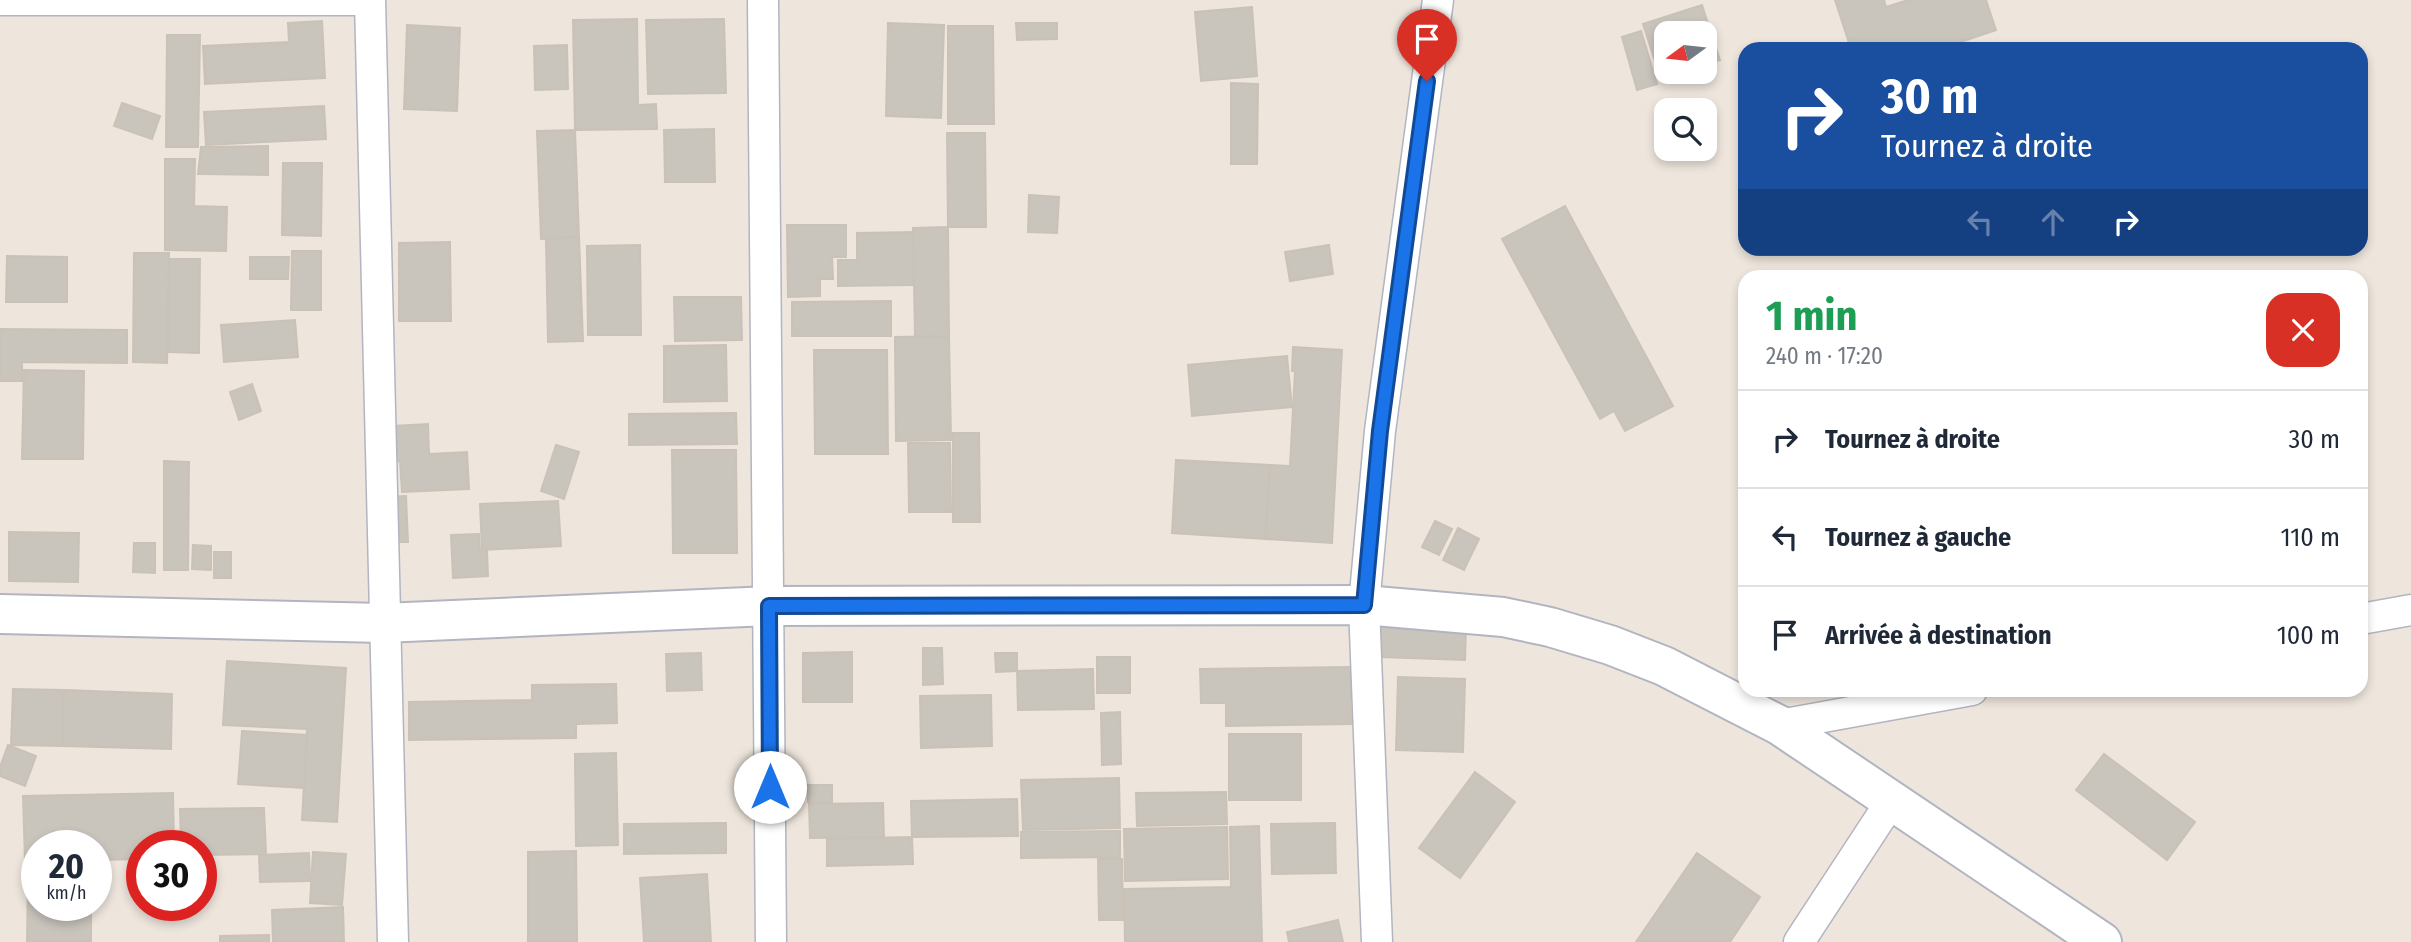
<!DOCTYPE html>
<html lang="fr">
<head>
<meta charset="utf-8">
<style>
	:root { --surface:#fff; --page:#f2f2f3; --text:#1f2937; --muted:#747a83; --line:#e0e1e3 }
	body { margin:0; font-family:"Fira Sans Condensed",sans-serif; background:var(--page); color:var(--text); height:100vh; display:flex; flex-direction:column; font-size:26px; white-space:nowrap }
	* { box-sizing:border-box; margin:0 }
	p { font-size:23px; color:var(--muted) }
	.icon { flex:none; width:38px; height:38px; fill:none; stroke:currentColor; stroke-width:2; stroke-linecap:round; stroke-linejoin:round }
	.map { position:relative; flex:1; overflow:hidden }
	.side { position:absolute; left:1738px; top:270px; width:630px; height:427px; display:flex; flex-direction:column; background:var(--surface); border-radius:21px; box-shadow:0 4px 10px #0003 }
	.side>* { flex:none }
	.guide { position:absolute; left:1738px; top:42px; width:630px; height:214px; border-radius:21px; box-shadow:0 4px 10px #0003; background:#1a4fa0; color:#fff; overflow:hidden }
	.needle { width:46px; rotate:255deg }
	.controls { position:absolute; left:1654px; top:21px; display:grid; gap:14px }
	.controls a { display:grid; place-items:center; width:63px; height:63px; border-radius:14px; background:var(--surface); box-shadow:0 4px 10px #0003; font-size:35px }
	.speed { position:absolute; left:21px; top:830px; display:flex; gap:14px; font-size:35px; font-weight:700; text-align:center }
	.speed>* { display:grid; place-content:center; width:91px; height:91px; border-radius:50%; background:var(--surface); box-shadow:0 4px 10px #0003; line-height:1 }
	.speed small { font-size:18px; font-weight:400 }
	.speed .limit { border:10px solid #d22; background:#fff; color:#111 }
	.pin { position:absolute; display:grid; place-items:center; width:60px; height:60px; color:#fff; margin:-72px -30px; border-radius:50% 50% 50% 0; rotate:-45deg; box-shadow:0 0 7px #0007 }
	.pin .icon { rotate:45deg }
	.me { position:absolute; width:77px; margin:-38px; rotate:0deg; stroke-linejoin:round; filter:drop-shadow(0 0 5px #0008) }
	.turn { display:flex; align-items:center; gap:24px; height:147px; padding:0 28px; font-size:32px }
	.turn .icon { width:91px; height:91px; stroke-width:2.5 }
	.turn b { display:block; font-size:49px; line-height:60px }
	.lanes { display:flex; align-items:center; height:66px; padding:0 28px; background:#0003; justify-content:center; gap:35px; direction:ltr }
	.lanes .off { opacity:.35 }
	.round { display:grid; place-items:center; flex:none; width:74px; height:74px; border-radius:21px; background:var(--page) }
	.summary { display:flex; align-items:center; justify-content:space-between; height:119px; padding:0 28px }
	h1 { font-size:42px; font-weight:700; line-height:52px; color:#1e9e55 }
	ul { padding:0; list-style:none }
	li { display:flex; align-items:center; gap:21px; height:98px; padding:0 28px; border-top:2px solid var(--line) }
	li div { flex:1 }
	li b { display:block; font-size:26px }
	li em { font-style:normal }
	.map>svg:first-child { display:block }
	.building { fill:#c9c4bc; stroke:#cac2b7; stroke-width:2 }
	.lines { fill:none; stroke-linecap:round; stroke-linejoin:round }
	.street-casing { stroke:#b2b5c0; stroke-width:33 }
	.secondary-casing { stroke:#b2b5c0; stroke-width:42 }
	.street { stroke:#fff; stroke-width:30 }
	.secondary { stroke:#fff; stroke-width:38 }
	.route-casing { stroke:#114b97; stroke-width:18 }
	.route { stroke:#1a73e8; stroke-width:12 }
</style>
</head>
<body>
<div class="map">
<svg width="2411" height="942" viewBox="0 0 2411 942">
	<rect width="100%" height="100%" fill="#eee6dd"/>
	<g class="building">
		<path d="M1835,0H1884L1886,7L1908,0H1986L1996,30L1940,49H1851Z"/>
		<path d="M1702,5L1720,60L1704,65V33H1666V72H1685L1661,80L1643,24Z"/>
		<path d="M1252,7L1257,76L1201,81L1195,12Z"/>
		<path d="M637,19L638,105L656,104L657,129L575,130L573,20Z"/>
		<path d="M724,19L726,93L648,94L646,20Z"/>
		<path d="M322,21L325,78L205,84L203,46L289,42L288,23Z"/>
		<path d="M888,23L944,25L941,118L886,116Z"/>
		<path d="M1016,23H1057V39L1017,40Z"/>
		<path d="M407,25L460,28L457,111L404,109Z"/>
		<path d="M948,26H993L994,124H948Z"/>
		<path d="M1641,31L1657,84L1637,90L1622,37Z"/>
		<path d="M167,35H200L198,147H166Z"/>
		<path d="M567,45L568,89L535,90L534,46Z"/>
		<path d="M1231,83L1258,84L1257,164H1231Z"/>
		<path d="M122,103L160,116L152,139L114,126Z"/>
		<path d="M324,106L326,139L206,145L204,112Z"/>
		<path d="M714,129L715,182H665L664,130Z"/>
		<path d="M575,130L579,237L541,239L537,131Z"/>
		<path d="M947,133H985L986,227H948Z"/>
		<path d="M268,146V175L198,174L201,147Z"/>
		<path d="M165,159H195L194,206L227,207L226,251L165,250Z"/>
		<path d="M283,163H322L321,236L282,235Z"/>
		<path d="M1029,195L1059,197L1057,233L1028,232Z"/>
		<path d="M1565,206L1673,406L1625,431L1614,411L1600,419L1502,239Z"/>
		<path d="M787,225H846V257H832L833,279H820V296L788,297Z"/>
		<path d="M948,227L949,336L915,337L913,228Z"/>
		<path d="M913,232L914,285L838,286V260H857V233Z"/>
		<path d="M579,237L583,341L548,342L546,239Z"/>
		<path d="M450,242L451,321H399V243Z"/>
		<path d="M640,245L641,335H588L587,246Z"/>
		<path d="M1329,245L1333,274L1290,281L1285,252Z"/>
		<path d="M292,251H321V310H291Z"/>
		<path d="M134,253H169L167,363L133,362Z"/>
		<path d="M7,256L67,257V302H6Z"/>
		<path d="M250,257H289L288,279H250Z"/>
		<path d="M169,259H200L199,353L168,352Z"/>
		<path d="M674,297H741L742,340L675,341Z"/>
		<path d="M891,301V336H792V302Z"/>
		<path d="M295,320L298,357L224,362L221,325Z"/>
		<path d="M0,329L127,330V363L22,362V381H0Z"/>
		<path d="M949,336L951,440L896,441L895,337Z"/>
		<path d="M726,345L727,401L664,402V346Z"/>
		<path d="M1293,347L1342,350L1332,543L1265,539L1270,465L1290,466L1295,371H1292Z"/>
		<path d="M814,350H887L888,454H815Z"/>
		<path d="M1287,356L1292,407L1192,416L1188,365Z"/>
		<path d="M24,370L84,371L83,459H22Z"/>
		<path d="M252,384L261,411L239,420L230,392Z"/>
		<path d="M736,413L737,444L629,445V414Z"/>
		<path d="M428,424L429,454L467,452L469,489L402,492L400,461L395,462L393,426Z"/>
		<path d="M953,433H979L980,522H953Z"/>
		<path d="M908,443H950L951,512H909Z"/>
		<path d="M556,445L579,452L564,499L541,491Z"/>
		<path d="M672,450H736L737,553H673Z"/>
		<path d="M1176,460L1270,465L1265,539L1172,533Z"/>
		<path d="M164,461L189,462L188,570H164Z"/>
		<path d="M406,496L408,542H388L385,497Z"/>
		<path d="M558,501L561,546L482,550L480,504Z"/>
		<path d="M1435,521L1452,529L1439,555L1422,547Z"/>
		<path d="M1458,528L1479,539L1464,570L1443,560Z"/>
		<path d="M9,532L79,533L78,582L9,581Z"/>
		<path d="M479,534L480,551L487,550L488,576L453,578L451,535Z"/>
		<path d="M134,543H155V573L133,572Z"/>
		<path d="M193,545L211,546V570L192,569Z"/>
		<rect x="214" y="552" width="17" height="26"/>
		<path d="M1381,627L1466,630L1465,660L1380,657Z"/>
		<path d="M923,648H942L943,684L923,685Z"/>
		<path d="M852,652V702H803V653Z"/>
		<path d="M701,653L702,690L667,691L666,654Z"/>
		<path d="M995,653H1017V671L996,672Z"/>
		<rect x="1097" y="657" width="33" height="36"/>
		<path d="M227,661L346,668L337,822L302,820L307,729L223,725Z"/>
		<path d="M1350,667L1351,724L1226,726V703H1201L1200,669Z"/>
		<path d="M1093,669L1094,709L1018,710L1017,671Z"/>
		<path d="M1398,677L1465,679L1463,752L1396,750Z"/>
		<path d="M616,684L617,723L576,724V738L409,740V702L532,700V685Z"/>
		<path d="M13,689L64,690L63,746L11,745Z"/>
		<path d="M64,690L172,694L171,749L63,746Z"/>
		<path d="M991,695L992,746L921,748L920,696Z"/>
		<path d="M1120,712L1121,764L1102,765L1101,713Z"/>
		<path d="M242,731L307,735L304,788L238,784Z"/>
		<rect x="1229" y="734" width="72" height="66"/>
		<path d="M8,745L36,756L25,786L0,776V767Z"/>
		<path d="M616,753L618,845L576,846L575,754Z"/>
		<path d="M2104,754L2195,822L2167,860L2076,790Z"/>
		<path d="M1475,772L1515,802L1460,878L1419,848Z"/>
		<path d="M1119,778L1120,828L1023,830L1021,780Z"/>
		<rect x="808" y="785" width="24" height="17"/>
		<path d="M1226,792L1227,824L1137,826L1136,793Z"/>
		<path d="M173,793L174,845H142V859L96,860V845H37V861H25L23,796Z"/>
		<path d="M1017,799L1018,836L912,837L911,801Z"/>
		<path d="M883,803L884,837L810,838L809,804Z"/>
		<path d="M264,808L266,854L201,855V845H181L180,809Z"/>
		<path d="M726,823V853L624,854V824Z"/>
		<path d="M1335,823L1336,873L1272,874L1271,824Z"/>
		<path d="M1259,826L1262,942H1125L1124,889L1231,887L1230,827Z"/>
		<path d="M1227,827L1228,879L1125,881L1124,829Z"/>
		<path d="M1120,831V857L1021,858V832Z"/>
		<path d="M912,837L913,864L827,866V839Z"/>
		<path d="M576,851L577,942H528V852Z"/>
		<path d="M313,852L346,854L342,905L310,903Z"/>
		<path d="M309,853L310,881L260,882L259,855Z"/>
		<path d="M1697,853L1760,897L1730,942H1636Z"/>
		<path d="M1098,859H1122L1123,920H1099Z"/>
		<path d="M28,874H37V905H91V942H27Z"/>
		<path d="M707,874L711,942H644L640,878Z"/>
		<path d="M343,907L344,942H273L272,910Z"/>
		<path d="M1338,920L1343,942H1289L1287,932Z"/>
		<path d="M269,935V942H220V936Z"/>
	</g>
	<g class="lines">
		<defs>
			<g id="street">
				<path d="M0,0H367"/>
				<path d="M370,0L393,942"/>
				<path d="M763,0L771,942"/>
				<path d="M2361,619L2411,610"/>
				<path d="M1779,725L1972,690"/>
				<path d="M1377,942L1364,605L1380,431L1438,0"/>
				<path d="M1799,942L1892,800"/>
			</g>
			<path id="secondary" d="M0,614L383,623L770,606L1364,605L1503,617L1550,627L1610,645L1664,666L1779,725L2102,942"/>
		</defs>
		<use href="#street" class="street-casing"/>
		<use href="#secondary" class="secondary-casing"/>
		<use href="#street" class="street"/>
		<use href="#secondary" class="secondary"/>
	</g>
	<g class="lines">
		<defs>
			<path id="route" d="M770,787L769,606L1364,605L1380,431L1427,81"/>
		</defs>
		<use href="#route" class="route-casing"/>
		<use href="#route" class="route"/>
	</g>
</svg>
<div class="controls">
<a><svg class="needle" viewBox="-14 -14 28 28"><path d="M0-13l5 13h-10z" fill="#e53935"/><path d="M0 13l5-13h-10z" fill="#747a83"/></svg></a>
<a><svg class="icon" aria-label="search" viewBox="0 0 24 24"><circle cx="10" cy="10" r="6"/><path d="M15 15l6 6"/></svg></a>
</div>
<div class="speed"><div>20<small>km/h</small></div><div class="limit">30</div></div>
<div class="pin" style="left:1427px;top:81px;background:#d93025"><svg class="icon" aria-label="arrive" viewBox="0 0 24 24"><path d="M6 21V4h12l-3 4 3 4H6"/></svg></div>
<svg class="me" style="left:770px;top:787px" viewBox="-20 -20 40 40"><circle r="19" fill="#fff"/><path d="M0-13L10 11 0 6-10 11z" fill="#1a73e8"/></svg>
<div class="guide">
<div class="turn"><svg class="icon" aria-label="right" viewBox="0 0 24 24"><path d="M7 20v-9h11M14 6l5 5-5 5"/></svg><div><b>30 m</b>Tournez à droite</div></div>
<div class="lanes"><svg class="icon off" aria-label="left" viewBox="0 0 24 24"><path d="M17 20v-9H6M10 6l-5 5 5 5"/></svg><svg class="icon off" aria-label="ahead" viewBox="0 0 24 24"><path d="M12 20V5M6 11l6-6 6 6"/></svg><svg class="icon" aria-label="right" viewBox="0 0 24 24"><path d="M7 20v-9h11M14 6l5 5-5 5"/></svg></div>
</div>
<section class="side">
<div class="summary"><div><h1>1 min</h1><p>240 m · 17:20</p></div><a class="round" style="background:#d93025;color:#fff"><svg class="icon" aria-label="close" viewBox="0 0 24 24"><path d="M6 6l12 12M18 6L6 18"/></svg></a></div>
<ul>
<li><svg class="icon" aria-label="right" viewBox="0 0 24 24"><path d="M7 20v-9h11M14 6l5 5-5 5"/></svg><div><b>Tournez à droite</b></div><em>30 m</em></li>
<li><svg class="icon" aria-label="left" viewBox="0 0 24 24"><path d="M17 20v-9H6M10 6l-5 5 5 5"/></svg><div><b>Tournez à gauche</b></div><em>110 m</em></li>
<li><svg class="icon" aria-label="arrive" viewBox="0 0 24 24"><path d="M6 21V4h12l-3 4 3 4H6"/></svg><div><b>Arrivée à destination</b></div><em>100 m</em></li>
</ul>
</section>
</div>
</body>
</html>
